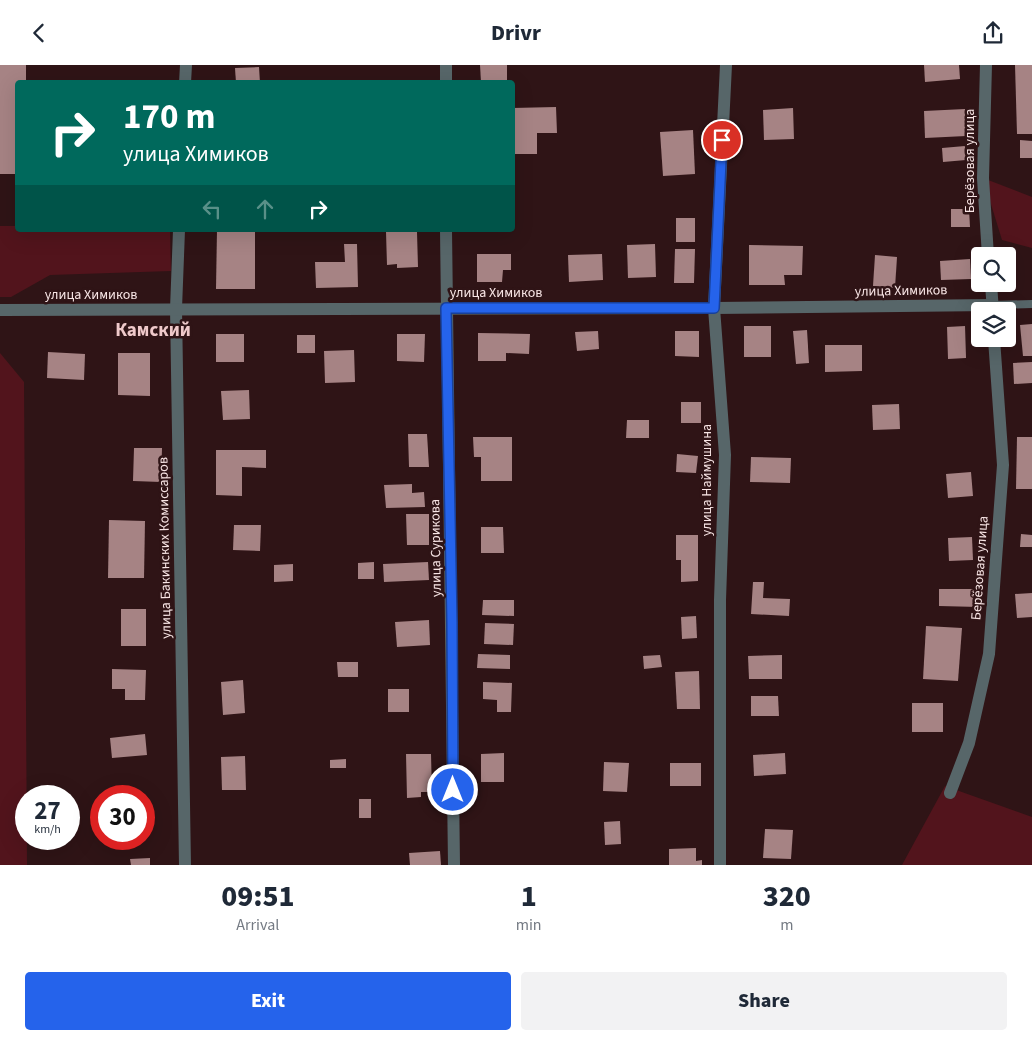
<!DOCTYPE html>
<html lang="en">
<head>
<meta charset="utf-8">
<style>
	:root { --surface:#fff; --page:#f2f2f3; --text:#1f2937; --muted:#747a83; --accent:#2563eb }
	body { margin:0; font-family:"Source Sans 3",sans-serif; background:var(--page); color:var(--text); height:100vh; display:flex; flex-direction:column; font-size:19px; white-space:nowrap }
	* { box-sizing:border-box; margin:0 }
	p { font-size:16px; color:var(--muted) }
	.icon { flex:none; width:28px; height:28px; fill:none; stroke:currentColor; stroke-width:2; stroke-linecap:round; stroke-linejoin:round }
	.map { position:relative; height:800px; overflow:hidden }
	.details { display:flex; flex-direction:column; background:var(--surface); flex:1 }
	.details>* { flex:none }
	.top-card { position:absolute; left:15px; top:15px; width:500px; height:152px; border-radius:5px; box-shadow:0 5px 20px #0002; background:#00695c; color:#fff; overflow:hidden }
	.tools { position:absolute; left:971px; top:182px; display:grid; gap:10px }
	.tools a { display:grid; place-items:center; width:45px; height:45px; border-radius:5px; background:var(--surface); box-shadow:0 5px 20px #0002; font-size:25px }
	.speed { position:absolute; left:15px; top:720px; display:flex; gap:10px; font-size:25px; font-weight:700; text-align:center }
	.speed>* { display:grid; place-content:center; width:65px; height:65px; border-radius:50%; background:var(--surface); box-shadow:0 5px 20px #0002; line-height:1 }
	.speed small { font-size:12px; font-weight:400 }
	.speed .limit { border:8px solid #d22; background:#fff; color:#111 }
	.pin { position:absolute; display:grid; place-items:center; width:42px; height:42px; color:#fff; margin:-21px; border:2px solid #fff; border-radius:50%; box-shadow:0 1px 5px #0007 }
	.me { position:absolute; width:55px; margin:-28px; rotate:0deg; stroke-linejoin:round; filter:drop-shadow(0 0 4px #0008) }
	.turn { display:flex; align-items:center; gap:18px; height:105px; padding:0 25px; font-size:22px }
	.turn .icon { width:65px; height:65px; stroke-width:2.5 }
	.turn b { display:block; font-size:35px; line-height:42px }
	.lanes { display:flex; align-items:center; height:48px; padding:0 25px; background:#0003; justify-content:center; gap:25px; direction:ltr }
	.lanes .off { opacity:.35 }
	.eta { display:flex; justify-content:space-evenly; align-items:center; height:85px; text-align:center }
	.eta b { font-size:30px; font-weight:800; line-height:35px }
	.button { display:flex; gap:10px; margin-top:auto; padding:10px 25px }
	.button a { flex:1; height:58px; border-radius:5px; background:var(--accent); color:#fff; font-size:20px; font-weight:800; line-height:58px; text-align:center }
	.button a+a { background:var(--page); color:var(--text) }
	header { display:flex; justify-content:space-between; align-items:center; height:65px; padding:0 25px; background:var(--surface); font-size:22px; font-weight:800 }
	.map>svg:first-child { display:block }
	.green { fill:#52141c }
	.building { fill:#a68384 }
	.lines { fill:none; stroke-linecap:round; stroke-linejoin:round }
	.service { stroke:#576669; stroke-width:8 }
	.minor { stroke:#576669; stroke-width:12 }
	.route-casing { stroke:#184099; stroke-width:12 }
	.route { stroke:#2563eb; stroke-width:9 }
	.labels { text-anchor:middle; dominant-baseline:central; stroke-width:5; stroke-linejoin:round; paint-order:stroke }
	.street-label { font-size:14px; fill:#f8e5e5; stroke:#2f1416 }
	.district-label { font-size:19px; font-weight:bold; fill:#efc9ca; stroke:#2f1416 }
</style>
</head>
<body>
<header><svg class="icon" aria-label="back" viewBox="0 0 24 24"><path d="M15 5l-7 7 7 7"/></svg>Drivr<svg class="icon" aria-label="share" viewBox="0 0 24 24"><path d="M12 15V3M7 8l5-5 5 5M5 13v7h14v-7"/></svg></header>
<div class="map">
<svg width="1032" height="800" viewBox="0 0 1032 800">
	<rect width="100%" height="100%" fill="#2f1416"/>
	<g class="green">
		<path d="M983,113L1032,132V183L1002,175Z"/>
		<path d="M0,161H17L18,165H170L171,206L50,210L11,232H0Z"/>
		<path d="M0,288L24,317L27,800H0Z"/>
		<path d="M945,721L1032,752V800H902Z"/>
	</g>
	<g class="building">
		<path d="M0,0H26V18H18V109H0Z"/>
		<path d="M480,0H507V17H481Z"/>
		<path d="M924,0H959L960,14L925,17Z"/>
		<path d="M1015,0H1032V69H1017Z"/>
		<path d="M259,2L260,18H236L235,3Z"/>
		<path d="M556,42L557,68H537V89H512V43Z"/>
		<path d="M793,43L794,74L764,75L763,45Z"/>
		<path d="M965,44L966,71L925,73L924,46Z"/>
		<path d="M693,65L695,109L663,111L660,67Z"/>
		<path d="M1020,75L1032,76V93H1020Z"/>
		<path d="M965,81L966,95L943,97L942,83Z"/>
		<path d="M951,144H969L970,162H951Z"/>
		<rect x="676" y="153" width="19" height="24"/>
		<path d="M217,165H255V224H216Z"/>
		<path d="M386,167H417L418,202L397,203V199L387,200Z"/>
		<path d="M344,179H357L358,222L316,223L315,197H345Z"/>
		<path d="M655,179L656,212L628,213L627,180Z"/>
		<path d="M749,180L803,181L802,210H784L785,220H749Z"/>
		<path d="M675,184H695L694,218H674Z"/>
		<path d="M477,189H511V205H503L502,217H477Z"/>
		<path d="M602,189L603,215L569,217L568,190Z"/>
		<path d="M875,190L897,192L895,223L873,221Z"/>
		<path d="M970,194L971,214L941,215L940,196Z"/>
		<path d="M1032,259V291H1023L1020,260Z"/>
		<rect x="744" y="261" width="27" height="31"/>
		<path d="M965,261L966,293L948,294L947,262Z"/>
		<path d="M807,265L809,298L796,299L793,266Z"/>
		<path d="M598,266L599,284L577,286L575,267Z"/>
		<path d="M675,266H699V292L675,291Z"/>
		<path d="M478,268L530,269L529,289L506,288V296H478Z"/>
		<rect x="216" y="269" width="28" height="28"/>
		<path d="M397,269H425L424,297L397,296Z"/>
		<rect x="297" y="270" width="18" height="18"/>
		<path d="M825,280H862V306L825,307Z"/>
		<path d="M354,285L355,317L325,318L324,286Z"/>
		<path d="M48,287L85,289L84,315L47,313Z"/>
		<path d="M118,288H150V331L118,330Z"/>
		<path d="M1032,297V318L1014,319L1013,298Z"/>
		<path d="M249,325L250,354L223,355L221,326Z"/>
		<rect x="681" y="337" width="20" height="21"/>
		<path d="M899,339L900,364L873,365L872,340Z"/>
		<path d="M627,355H649V373H626Z"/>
		<path d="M408,369H427L429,402H409Z"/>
		<path d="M473,372H512V416H481V392H474Z"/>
		<path d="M1017,372H1032V424H1016Z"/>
		<path d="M134,383H162L161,417L133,416Z"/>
		<path d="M216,385H266V403L242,402V431L216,430Z"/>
		<path d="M677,389L698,391L696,408L676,407Z"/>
		<path d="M751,392L791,393L790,418L750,417Z"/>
		<path d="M971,407L973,431L948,433L946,409Z"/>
		<path d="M412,419V428L424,427L425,442L386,443L384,420Z"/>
		<path d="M406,449H429V480H407Z"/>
		<path d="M109,455L145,456L144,513H108Z"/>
		<path d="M234,460H261L260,486L233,485Z"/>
		<path d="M481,462H503L504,488H481Z"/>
		<path d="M1021,469L1032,470V482H1020Z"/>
		<path d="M676,470H698V516L681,517V495H676Z"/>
		<path d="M972,472L973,495L949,496L948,473Z"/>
		<path d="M374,497V514H358V498Z"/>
		<path d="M428,497L429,515L384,517L383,499Z"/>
		<path d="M293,499V516L274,517V500Z"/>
		<path d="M753,517H764L763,533L790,534L789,551L751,549Z"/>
		<path d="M939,524H979V542L939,541Z"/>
		<path d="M1032,528V552L1017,553L1015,529Z"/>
		<path d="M483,535H514V551L482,550Z"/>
		<rect x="121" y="544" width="25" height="37"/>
		<path d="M696,551L697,573L682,574L681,552Z"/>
		<path d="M429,555L430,580L397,582L395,557Z"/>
		<path d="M485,558L514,559L513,580L484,579Z"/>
		<path d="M926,561L962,563L958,616L923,614Z"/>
		<path d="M478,589L510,590V604L477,603Z"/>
		<path d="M660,590L662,602L644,604L643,591Z"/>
		<path d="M782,590V614H749L748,591Z"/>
		<path d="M337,597H358V612H338Z"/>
		<path d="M112,604L146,605L145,635H125V624H112Z"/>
		<path d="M699,606L700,644H677L675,607Z"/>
		<path d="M243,615L245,648L223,650L221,617Z"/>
		<path d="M483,617L512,618L511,647H497V635L483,634Z"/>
		<rect x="388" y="624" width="21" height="23"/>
		<path d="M751,631H778L779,651H751Z"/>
		<rect x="912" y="638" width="31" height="29"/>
		<path d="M145,669L147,690L112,693L110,673Z"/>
		<path d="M504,688V717H481V689Z"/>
		<path d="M785,688L786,709L754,711L753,690Z"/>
		<path d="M406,689H431L432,727H421V732L407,733Z"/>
		<path d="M245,691L246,725H222L221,692Z"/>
		<path d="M346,694V703H330V695Z"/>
		<path d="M604,697L629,698L627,727L603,726Z"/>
		<rect x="670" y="698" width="31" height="23"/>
		<rect x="359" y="734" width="12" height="19"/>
		<path d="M144,745H153L152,761H144Z"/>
		<path d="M620,756L621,779L605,780L604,757Z"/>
		<path d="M765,764L793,765L791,794L763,793Z"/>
		<path d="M696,783V796L702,795V800H669V784Z"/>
		<path d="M440,786L441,800H410L409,788Z"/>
		<path d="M150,793V800H131L130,794Z"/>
	</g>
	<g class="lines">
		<path class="service" d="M992,240L1032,239"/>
		<g class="minor">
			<path d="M986,0L983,113L988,191"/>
			<path d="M185,18L186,0"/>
			<path d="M446,18V0"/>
			<path d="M179,165L176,244L185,800"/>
			<path d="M446,165L454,800"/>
			<path d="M991,219L993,246"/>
			<path d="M0,245L714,243L992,240"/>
			<path d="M950,728L969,678L989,589L1003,400L994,274"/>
			<path d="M720,800V535L725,390L714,243L726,0"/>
		</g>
	</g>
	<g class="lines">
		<defs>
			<path id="route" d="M453,725L452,557L446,243H714L722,75"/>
		</defs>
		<use href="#route" class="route-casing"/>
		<use href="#route" class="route"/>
	</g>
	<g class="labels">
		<g class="street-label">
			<text transform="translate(970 96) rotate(-90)">Берёзовая улица</text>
			<text transform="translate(901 226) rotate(-1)">улица Химиков</text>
			<text x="496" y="228">улица Химиков</text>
			<text x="91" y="230">улица Химиков</text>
			<text transform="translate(707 415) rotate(-90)">улица Наймушина</text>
			<text transform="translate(165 483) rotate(-91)">улица Бакинских Комиссаров</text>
			<text transform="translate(436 483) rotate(-91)">улица Сурикова</text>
			<text transform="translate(980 503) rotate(-86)">Берёзовая улица</text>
		</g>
		<g class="district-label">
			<text x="153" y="265">Камский</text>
		</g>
	</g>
</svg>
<div class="tools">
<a><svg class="icon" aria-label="search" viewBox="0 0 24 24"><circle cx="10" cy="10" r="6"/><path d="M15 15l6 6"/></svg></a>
<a><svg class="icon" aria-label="layers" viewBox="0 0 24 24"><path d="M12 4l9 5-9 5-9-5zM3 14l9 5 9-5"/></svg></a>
</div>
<div class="speed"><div>27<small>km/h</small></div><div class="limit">30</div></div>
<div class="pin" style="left:722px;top:75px;background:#d93025"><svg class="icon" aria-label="arrive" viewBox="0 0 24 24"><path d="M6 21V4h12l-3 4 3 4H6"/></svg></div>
<svg class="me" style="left:453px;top:725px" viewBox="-20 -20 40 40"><circle r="17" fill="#2563eb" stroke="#fff" stroke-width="3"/><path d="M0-11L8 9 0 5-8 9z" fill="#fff"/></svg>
<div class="top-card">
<div class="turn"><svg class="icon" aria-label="right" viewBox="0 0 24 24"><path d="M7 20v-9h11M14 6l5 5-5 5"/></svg><div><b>170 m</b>улица Химиков</div></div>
<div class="lanes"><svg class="icon off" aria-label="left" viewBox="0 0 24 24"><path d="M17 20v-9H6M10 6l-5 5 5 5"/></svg><svg class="icon off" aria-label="ahead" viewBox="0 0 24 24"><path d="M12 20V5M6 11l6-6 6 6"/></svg><svg class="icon" aria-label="right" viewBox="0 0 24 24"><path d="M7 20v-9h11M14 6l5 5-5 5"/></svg></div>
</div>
</div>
<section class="details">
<div class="eta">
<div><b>09:51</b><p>Arrival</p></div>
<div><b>1</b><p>min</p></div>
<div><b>320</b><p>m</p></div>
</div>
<div class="button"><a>Exit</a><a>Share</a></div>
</section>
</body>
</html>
